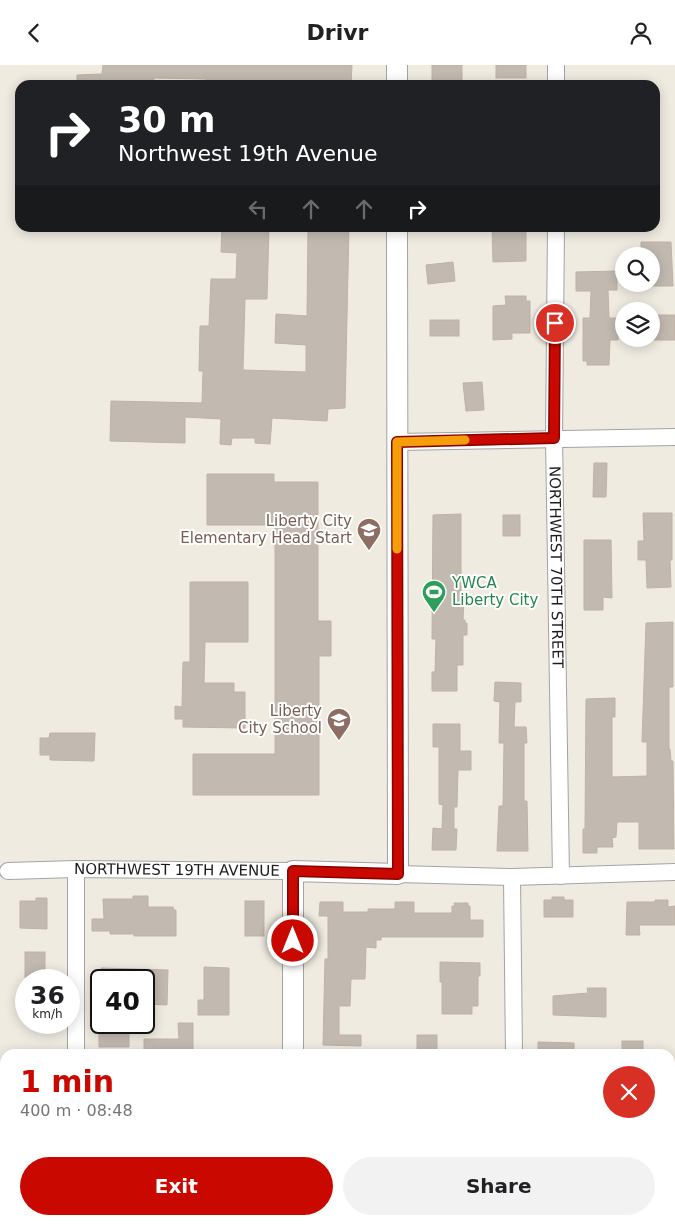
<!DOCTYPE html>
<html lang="en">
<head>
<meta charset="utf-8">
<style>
	:root { --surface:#fff; --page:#f2f2f2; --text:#202124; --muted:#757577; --accent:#c90800 }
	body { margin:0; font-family:"DejaVu Sans",sans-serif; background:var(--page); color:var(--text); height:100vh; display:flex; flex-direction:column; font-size:19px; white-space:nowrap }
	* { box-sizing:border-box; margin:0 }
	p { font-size:16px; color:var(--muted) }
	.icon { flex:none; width:28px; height:28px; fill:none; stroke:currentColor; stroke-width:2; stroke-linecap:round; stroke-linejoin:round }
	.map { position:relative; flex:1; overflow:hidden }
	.details { position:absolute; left:0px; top:984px; width:675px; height:176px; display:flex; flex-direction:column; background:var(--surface); border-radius:15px 15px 0 0; box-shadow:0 2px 12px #0003 }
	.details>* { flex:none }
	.banner { position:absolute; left:15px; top:15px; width:645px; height:152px; border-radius:15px; box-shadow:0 2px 12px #0003; background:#202124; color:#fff; overflow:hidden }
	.tools { position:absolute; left:615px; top:182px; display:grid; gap:10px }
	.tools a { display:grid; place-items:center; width:45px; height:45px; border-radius:50%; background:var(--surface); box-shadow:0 2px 12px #0003; font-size:25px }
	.speed { position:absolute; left:15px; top:904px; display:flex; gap:10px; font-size:25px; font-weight:700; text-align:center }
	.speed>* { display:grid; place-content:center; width:65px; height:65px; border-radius:50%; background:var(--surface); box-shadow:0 2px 12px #0003; line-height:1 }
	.speed small { font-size:12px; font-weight:400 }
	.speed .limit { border:2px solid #111; border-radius:8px; background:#fff; color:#111 }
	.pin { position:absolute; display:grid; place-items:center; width:42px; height:42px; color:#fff; margin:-21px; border:2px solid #fff; border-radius:50%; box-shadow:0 1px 5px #0007 }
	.me { position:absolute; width:55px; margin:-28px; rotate:0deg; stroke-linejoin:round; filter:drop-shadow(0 0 4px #0008) }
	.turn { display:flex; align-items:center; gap:18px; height:105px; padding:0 20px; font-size:22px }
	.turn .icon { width:65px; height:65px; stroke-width:2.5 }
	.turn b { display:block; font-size:35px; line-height:42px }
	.lanes { display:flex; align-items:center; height:48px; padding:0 20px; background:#0003; justify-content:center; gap:25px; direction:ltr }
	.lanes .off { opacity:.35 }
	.round { display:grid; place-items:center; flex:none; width:52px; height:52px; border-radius:26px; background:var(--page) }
	.headline { display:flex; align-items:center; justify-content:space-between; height:85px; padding:0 20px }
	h1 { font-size:30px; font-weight:700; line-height:38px; color:var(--accent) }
	.primary-button { display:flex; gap:10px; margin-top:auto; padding:10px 20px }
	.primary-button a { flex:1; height:58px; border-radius:30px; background:var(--accent); color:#fff; font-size:20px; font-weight:700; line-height:58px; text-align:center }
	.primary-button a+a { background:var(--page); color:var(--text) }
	header { display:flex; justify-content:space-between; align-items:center; height:65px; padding:0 20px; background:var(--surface); font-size:22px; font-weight:700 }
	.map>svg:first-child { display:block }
	.building { fill:#c2bab1; stroke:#c1b1a3 }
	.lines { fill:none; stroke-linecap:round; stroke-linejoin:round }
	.minor-casing { stroke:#a3a3a3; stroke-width:18 }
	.tertiary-casing { stroke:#a3a3a3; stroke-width:22 }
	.minor { stroke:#fff; stroke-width:16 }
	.tertiary { stroke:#fff; stroke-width:20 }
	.route-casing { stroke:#830500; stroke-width:12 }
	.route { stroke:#c90800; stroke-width:9 }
	.slow { stroke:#f59e0b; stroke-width:9 }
	.labels { text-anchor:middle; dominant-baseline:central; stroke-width:4; stroke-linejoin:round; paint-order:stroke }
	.education-label { font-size:15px; fill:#785e54; stroke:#fff; text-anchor:end }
	.street-label { font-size:15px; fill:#1c1c1c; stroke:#fff }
	.leisure-label { font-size:15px; fill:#27864d; stroke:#fff; text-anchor:start }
</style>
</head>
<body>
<header><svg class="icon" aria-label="back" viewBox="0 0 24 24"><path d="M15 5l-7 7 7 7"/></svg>Drivr<svg class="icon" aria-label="person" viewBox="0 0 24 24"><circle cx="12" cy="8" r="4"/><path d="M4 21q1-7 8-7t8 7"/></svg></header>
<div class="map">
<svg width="675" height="1159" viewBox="0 0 675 1159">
	<rect width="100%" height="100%" fill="#efebe1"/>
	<g class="building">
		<path d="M103,0H352L351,20H225V14L206,19V14L154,13L153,20H77V10L102,9Z"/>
		<rect x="432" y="0" width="30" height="20"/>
		<rect x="496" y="0" width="30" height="13"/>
		<path d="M222,162H269L267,234H245L243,305L306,307V280L275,278L276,249L307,251L308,162H349L345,343L328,344L327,356L272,353L270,379L255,378V373H232L231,380L220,379L221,354L185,352V378L110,376L111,336L202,338L203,306H199L200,261H209L211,214H236L237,188L221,187Z"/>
		<path d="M492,162H526V196L493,197Z"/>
		<path d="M641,177H671L673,221H651V191H641Z"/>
		<path d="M453,197L455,216L428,219L426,200Z"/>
		<path d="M617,206V225H608L609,253H619L618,275H610L609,300H587V296H583V253H590L591,226H576V207Z"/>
		<path d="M505,231H526V236H530V268H512V274L493,275V241L506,240Z"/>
		<rect x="651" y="250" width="24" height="25"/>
		<rect x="430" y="255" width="29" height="16"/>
		<path d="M482,317L484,345L466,346L463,318Z"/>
		<path d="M594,398H607L606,432H593Z"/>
		<path d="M207,409H274V417H318V556H331V591H319V730H193V689H275V460H207Z"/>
		<path d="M643,448H672V495H670L671,522L647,523L646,495H638V476H644Z"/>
		<path d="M461,449V528H464L463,555H465V558H467V570H463V600H457V626H432V607H435L436,574H432L433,450Z"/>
		<rect x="503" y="450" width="17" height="21"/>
		<path d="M584,475H611L612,533L603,532V545H584Z"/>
		<path d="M190,517H248V577H205L204,618H234V627H245V663L183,662V654H175V641L182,642L183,597H190Z"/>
		<path d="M673,557V622H669V684H670L671,696H673L674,784H639V757H617L616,772L612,773L613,782H597V788H583V764H585L586,634L615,633V652H612V712L647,711V677H642L646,558Z"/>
		<path d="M495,617L521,618V637H515L514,662H526L527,678H524V736H527L528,786H497L499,741H503L504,678H499L500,637L494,636Z"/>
		<path d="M433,659H460V686H471V705H458L457,742H454V764H457L456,785H432L433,763L442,764L443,740L439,739V682H433Z"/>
		<path d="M50,668H95L94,696L50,695V690H40V673H49Z"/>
		<path d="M133,831H148V842H173L174,845H176V871H134V869H110V866H92V854H104L103,834H133Z"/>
		<path d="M552,832H564V835H573V852H544V835H552Z"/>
		<path d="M36,833H47V864L20,863V836H36Z"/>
		<path d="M655,835H668V842L675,841V860H639L640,870H626L627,837H655Z"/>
		<rect x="245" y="836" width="19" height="35"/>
		<path d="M320,837H343V847H368V844H395V837H414V848H452V841H455L454,838H468V841H470V855H483V872H381V875H376V883L366,882L365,914H351L350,941H339V970H361V981L323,980L325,894H328V851H319Z"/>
		<rect x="25" y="887" width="20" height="28"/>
		<path d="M440,897L480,898V911H478V941H472V949H442V917H440Z"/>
		<path d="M204,902L229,903V950H198V935H204Z"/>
		<path d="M101,903L168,905L167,940L144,939V915H101Z"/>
		<path d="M587,923H606V952L553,950V931L588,928Z"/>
		<path d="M105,958H120L119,961H124V967H129V982H99V969H104Z"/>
		<path d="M178,958H193V986H174V989H144V974H179Z"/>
		<rect x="417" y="970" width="20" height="19"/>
		<rect x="622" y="976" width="21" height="13"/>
		<path d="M538,977L574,978V989H538Z"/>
	</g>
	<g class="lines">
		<defs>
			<g id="minor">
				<path d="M556,20V0"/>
				<path id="s1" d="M556,162L554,373L561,811"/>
				<path d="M397,377L675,372"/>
				<path d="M76,804V989"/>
				<path id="s2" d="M8,806L76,804L293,806"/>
				<path d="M398,809L512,812L675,807"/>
				<path d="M512,812L514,989"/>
				<path d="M670,1029H675"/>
				<path d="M78,1155V1159"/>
				<path d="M515,1155V1159"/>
			</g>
			<g id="tertiary">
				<path d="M397,20V0"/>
				<path d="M293,989V806L398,809L397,162"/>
				<path d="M293,1155V1159"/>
			</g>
		</defs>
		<use href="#minor" class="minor-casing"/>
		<use href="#tertiary" class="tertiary-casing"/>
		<use href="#minor" class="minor"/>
		<use href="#tertiary" class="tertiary"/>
	</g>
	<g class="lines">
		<defs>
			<path id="route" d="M293,876V806L398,809L397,377L554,373L555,258"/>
		</defs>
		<use href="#route" class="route-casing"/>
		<use href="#route" class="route"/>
		<path class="slow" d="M397,484V377L465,375"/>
	</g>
	<defs>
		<symbol id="school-pin" viewBox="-11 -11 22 30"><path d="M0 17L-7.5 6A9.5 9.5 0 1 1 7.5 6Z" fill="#8d6e63" stroke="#fff"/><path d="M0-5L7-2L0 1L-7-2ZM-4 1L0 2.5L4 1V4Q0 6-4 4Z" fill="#fff"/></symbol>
		<symbol id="stadium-pin" viewBox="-11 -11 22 30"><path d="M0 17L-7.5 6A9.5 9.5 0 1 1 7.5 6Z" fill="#2e9e5b" stroke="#fff"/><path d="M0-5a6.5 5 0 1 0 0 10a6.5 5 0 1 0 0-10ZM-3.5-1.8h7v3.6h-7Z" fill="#fff"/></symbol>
	</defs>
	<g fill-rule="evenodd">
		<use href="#school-pin" x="355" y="451" width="28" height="38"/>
		<use href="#stadium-pin" x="420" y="513" width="28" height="38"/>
		<use href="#school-pin" x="325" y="641" width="28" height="38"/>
	</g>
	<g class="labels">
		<g class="education-label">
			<text x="352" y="456">Liberty City<tspan x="352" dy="17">Elementary Head Start</tspan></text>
			<text x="322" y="646">Liberty<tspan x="322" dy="17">City School</tspan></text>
		</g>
		<g class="street-label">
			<text stroke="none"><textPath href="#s1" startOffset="340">NORTHWEST 70TH STREET</textPath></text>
			<text stroke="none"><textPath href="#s2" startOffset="169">NORTHWEST 19TH AVENUE</textPath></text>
		</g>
		<g class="leisure-label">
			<text x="452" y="518">YWCA<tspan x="452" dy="17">Liberty City</tspan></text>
		</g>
	</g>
</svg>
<div class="tools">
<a><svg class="icon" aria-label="search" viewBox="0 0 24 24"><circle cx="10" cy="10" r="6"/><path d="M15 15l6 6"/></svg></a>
<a><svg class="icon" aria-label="layers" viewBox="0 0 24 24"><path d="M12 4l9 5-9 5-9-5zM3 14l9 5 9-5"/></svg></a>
</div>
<div class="speed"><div>36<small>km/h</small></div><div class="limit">40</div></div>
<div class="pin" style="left:555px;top:258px;background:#d93025"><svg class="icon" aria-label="arrive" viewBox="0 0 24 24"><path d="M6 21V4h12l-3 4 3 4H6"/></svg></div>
<svg class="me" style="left:293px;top:876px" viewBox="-20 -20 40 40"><circle r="17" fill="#c90800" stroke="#fff" stroke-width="3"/><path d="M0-11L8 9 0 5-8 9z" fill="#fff"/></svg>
<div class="banner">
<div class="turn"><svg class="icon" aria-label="right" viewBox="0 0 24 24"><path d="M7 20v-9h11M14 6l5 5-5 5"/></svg><div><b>30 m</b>Northwest 19th Avenue</div></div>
<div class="lanes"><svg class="icon off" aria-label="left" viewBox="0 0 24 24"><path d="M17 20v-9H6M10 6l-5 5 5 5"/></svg><svg class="icon off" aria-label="ahead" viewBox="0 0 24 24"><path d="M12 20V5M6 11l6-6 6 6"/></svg><svg class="icon off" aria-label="ahead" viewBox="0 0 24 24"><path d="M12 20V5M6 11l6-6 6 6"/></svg><svg class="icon" aria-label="right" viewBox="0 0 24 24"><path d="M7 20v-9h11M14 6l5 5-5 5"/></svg></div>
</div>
<section class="details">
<div class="headline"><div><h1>1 min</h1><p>400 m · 08:48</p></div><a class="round" style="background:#d93025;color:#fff"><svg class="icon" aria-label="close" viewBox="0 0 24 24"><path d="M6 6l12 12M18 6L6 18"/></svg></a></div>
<div class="primary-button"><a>Exit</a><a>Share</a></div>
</section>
</div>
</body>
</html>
